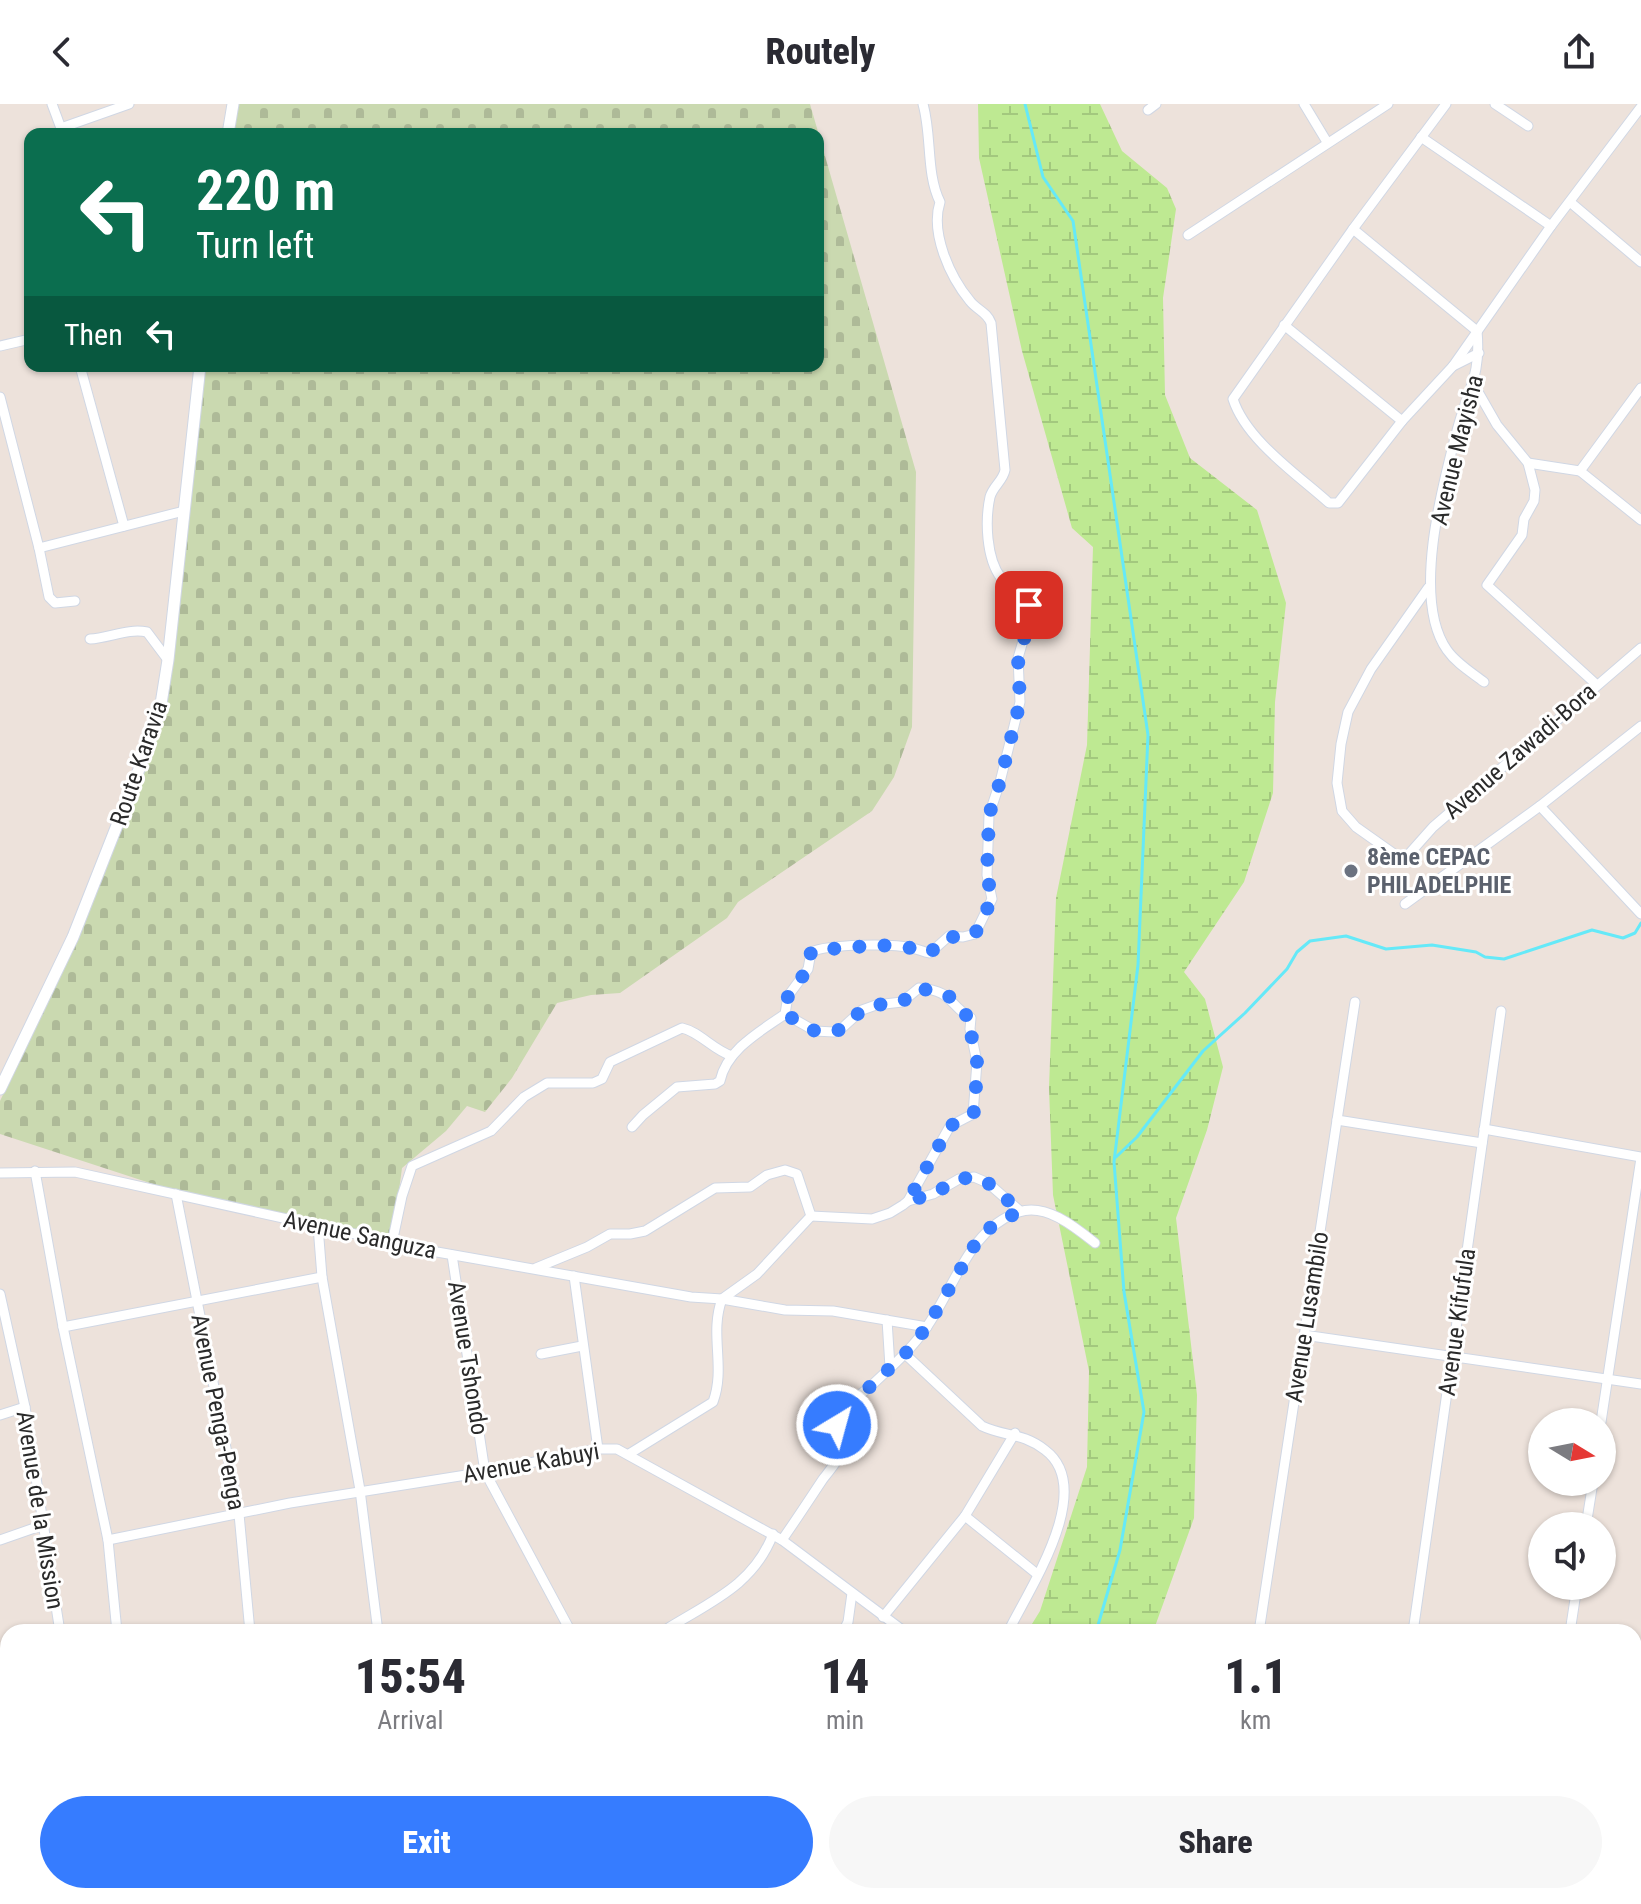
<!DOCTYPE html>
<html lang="en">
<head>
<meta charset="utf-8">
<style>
	:root { --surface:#fff; --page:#f7f7f7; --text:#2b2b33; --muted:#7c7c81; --accent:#367cff }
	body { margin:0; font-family:"Roboto Condensed",sans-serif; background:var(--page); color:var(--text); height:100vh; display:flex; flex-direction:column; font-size:30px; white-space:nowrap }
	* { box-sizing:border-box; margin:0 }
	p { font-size:26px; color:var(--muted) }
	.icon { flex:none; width:44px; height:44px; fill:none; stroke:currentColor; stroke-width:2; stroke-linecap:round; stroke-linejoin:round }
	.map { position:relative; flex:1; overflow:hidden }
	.panel { position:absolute; left:0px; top:1520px; width:1642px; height:280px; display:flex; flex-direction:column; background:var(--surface); border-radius:24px 24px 0 0; box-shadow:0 2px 6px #0004 }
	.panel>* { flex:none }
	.hud { position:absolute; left:24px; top:24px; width:800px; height:244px; border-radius:16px; box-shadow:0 2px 6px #0004; background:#0b6e4f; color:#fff; overflow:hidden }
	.needle { width:52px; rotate:100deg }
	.controls { position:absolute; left:1528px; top:1304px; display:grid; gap:16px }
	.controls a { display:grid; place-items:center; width:88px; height:88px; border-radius:50%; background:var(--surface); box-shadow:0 2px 6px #0004; font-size:40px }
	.pin { position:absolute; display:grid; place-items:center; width:68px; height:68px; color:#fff; margin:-34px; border-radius:16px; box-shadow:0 4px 12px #0006 }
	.me { position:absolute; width:88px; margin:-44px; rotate:37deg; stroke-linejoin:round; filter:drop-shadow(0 0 6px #0008) }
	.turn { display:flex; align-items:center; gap:28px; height:168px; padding:0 40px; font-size:36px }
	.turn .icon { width:104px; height:104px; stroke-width:2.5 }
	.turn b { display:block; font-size:56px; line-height:68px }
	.then { display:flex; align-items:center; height:76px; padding:0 40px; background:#0003; gap:16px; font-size:30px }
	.eta { display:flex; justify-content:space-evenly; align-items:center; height:136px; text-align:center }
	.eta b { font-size:48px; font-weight:800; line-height:56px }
	.primary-button { display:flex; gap:16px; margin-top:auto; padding:16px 40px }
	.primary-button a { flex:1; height:92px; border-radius:48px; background:var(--accent); color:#fff; font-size:32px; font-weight:800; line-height:92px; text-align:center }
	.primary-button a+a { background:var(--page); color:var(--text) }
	header { display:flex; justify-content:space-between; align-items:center; height:104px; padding:0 40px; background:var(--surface); font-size:36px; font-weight:800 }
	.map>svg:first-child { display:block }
	.wetland { fill:url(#wetland-marsh) }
	.cemetery { fill:url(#cemetery-stones) }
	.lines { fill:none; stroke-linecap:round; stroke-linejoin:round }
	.stream { stroke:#65e9f8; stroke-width:3 }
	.minor-casing { stroke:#d0d7e4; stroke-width:11 }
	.tertiary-casing { stroke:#d0d7e4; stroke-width:13 }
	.minor { stroke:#fff; stroke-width:9 }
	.tertiary { stroke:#fff; stroke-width:11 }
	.route { stroke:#367cff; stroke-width:14; stroke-dasharray:0 25.2 }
	.worship-dot { fill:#6b7280; stroke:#fff; stroke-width:3 }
	.labels { text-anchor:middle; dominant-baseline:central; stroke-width:6; stroke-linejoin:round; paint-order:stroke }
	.street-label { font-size:24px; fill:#2a2a2a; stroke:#fff }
	.worship-label { font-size:24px; font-weight:bold; fill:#5b616d; stroke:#fff; text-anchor:start }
</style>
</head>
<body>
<header><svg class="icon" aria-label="back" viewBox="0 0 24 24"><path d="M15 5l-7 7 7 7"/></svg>Routely<svg class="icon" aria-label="share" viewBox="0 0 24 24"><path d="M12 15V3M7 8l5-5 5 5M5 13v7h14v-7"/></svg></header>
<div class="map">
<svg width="1641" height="1800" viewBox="0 0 1641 1800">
	<defs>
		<pattern id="wetland-marsh" width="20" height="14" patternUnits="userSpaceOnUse" patternTransform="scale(2)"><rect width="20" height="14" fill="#bee992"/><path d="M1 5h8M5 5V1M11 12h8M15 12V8" fill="none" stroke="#a3c87e"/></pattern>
		<pattern id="cemetery-stones" width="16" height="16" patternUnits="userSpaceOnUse" patternTransform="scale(2)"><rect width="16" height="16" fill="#cad9b0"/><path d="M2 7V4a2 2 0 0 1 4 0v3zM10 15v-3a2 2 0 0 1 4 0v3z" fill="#aeba98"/></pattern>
	</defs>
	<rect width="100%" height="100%" fill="#ede2db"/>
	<g class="wetland">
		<path d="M978,0H1100L1122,47L1167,84L1176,105L1163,194L1165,291L1190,354L1257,406L1286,499L1275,598L1273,689L1244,778L1184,868L1205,895L1223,963L1207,1026L1176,1114L1197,1291L1194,1414L1153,1528H1027L1040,1507L1087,1363L1089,1267L1053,1091L1049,984L1056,794L1087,641L1093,443L1072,424L1022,247L979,54Z"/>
		<path d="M699,1792H890L876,1800H687Z"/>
	</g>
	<path class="cemetery" d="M237,0H810L916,368L912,623L894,673L872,707L738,798L727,814L620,889L591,891L557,899L512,974L485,1008L467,1002L446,1027L402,1064L392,1139L202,1096L0,1030V997L53,886L149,651L203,262H818V30H232Z"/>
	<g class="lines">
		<g class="stream">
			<path d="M1025,0L1043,73L1073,117L1148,631L1138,861L1114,1058L1124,1188L1144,1308L1120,1446L1096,1528"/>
			<path d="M1116,1053L1137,1033L1203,947L1245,909L1287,865L1297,848L1310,837L1346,832L1386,845L1432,841L1476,848L1485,853L1504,855L1592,826L1623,834L1635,829L1641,819"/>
			<path d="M758,1800L772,1792"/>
		</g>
		<defs>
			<g id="minor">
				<path d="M52,0L62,27"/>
				<path d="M1304,0L1327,38"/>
				<path d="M1495,0L1528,22"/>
				<path d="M1148,6L1156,0"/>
				<path d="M61,24L129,0"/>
				<path d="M1421,33L1551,122"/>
				<path d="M1570,98L1641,158"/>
				<path d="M1353,125L1477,227"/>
				<path d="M1188,131L1388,0"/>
				<path d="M1284,221L1402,317L1453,262L1479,249"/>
				<path d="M1477,227C1481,271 1469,283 1458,323C1443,379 1411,495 1447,546C1456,559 1471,568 1484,578"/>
				<path d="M0,242L30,235"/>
				<path d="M80,262L124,422"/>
				<path d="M1453,262L1551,122L1641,3"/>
				<path d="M1473,279L1497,321L1528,359L1535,386L1534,397L1524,415L1522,431L1487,481L1597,581"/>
				<path d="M0,293L39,444L184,407"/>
				<path d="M1402,317L1338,399H1329C1298,371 1246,336 1233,295L1353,125L1446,0"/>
				<path d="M1528,359L1580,367L1641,416"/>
				<path d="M1580,367L1641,284"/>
				<path d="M39,444L49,493L55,499L75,497"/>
				<path d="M1428,484L1371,565L1348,608L1341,640L1337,679L1342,707L1356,723L1397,752L1409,750L1433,723L1641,544"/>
				<path d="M90,535C109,534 128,524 147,528L168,556"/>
				<path d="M1540,702L1641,810"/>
				<path d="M1405,800L1540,702L1641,622"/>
				<path d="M785,910L815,927L834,928L841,925L862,906L876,901L902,898L919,884C954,887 947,900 971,914L970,925L977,958L973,1010L950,1022L908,1097L903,1101L890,1109L872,1115L811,1112"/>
				<path d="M1337,1016L1482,1039"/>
				<path d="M632,1023L643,1011L677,983L715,980L720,977C727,945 761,927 785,910L788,892L808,865L811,848C829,840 892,839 912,844C918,845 923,848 930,849L949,832L963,833L975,830L992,795L987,771L989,711L1000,678L1020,598L1018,554L1032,506C1024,493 1010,486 1001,474C986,454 985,416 990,393C993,382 1003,377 1005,366L991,219C987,208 977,206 970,197C950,173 930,129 940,98C926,70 932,32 923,0"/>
				<path d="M1484,1025L1641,1053"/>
				<path d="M35,1067L63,1223L108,1436L117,1528"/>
				<path d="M0,1069L75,1068L437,1148L691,1193L722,1195L785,1206L833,1207L927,1223"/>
				<path d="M176,1090L239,1410L250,1528"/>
				<path d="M908,1097L933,1090L959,1075L974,1073L988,1079L1020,1107"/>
				<path d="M318,1122L322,1173L360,1386L378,1528"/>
				<path d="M392,1139L402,1092L412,1062L491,1027L524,993L547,979H593L602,975L610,958L682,924C700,928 713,946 732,952"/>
				<path d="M452,1151L485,1368L571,1528"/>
				<path d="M536,1164L587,1143L610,1130H630L645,1127L715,1084L750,1083L767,1071L785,1066L797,1070L811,1112"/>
				<path d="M574,1172L598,1345"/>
				<path d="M0,1190L25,1303L60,1528"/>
				<path d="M887,1216L890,1263"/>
				<path d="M63,1223L322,1173"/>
				<path d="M1304,1231L1641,1280"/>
				<path d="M541,1250L582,1242"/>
				<path d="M905,1250L982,1322C1005,1333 1022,1328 1045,1346C1097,1385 1029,1485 1008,1528"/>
				<path d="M0,1311L25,1303"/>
				<path d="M1601,1318L1641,1054"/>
				<path d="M629,1350L713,1298C726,1263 709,1230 722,1195L757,1170L811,1112"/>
				<path d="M965,1412L1037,1470"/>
				<path d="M1586,1422L1593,1378"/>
				<path d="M0,1436L43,1421"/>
				<path d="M108,1436L290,1399L485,1368L598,1345H617L782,1436L905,1528"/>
				<path d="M782,1436C796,1416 809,1396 823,1375C830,1366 839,1356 842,1344C846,1334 834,1325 838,1316C844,1302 861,1290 872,1281C891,1263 911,1246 926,1224C954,1185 969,1124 1019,1108C1046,1099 1075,1123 1095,1139"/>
				<path d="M883,1513L965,1412L1015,1329"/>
				<path d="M662,1528C707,1499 753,1483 773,1430"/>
				<path d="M843,1528L848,1518L852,1489"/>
				<path d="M1259,1528L1355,898"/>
				<path d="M1413,1528L1501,907"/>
				<path d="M1570,1528L1577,1482"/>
				<path d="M0,1569L8,1566"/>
				<path d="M1634,1619L1641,1620"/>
				<path d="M0,1642L8,1666"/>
				<path d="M50,1792L53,1800"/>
				<path d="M106,1792L107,1800"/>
				<path d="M1150,1792L1201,1800"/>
				<path d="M1061,1800L1062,1792"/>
				<path d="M1214,1800L1216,1792"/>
				<path d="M1374,1800L1375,1792"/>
				<path d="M1532,1800L1533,1792"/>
			</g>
			<g id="tertiary">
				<path d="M228,30L233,0"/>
				<path d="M0,985L73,833L138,668L160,606L168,556L200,262"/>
			</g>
		</defs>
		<use href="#minor" class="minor-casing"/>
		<use href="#tertiary" class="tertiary-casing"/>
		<use href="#minor" class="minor"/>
		<use href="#tertiary" class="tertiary"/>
	</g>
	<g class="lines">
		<path class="route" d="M837,1321L847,1304L905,1250L927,1223L977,1137L992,1122L1020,1107L988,1079L974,1073L959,1075L933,1090L908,1097L950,1022L973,1010L975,1005L977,958L970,925L971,914L961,908L948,891L919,884L902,898L876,901L862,906L841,925L834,928L815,927L785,910L788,892L808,865L811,848L817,846L880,841L911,844L930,849L945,834L975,830L992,795L987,771L989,711L1000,678L1020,598L1018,554L1032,510L1029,501"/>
	</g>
	<circle class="worship-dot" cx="1351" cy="767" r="8"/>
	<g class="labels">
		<g class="street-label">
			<text transform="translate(1457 346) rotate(-76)">Avenue Mayisha</text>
			<text transform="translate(1520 647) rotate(-41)">Avenue Zawadi-Bora</text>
			<text transform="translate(139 659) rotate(-71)">Route Karavia</text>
			<text transform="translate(360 1131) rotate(12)">Avenue Sanguza</text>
			<text transform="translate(1307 1213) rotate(-81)">Avenue Lusambilo</text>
			<text transform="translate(1457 1218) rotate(-82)">Avenue Kifufula</text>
			<text transform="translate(468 1254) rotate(81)">Avenue Tshondo</text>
			<text transform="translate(218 1308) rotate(79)">Avenue Penga-Penga</text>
			<text transform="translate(531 1359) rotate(-10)">Avenue Kabuyi</text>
			<text transform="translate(40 1406) rotate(81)">Avenue de la Mission</text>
		</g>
		<g class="worship-label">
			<text x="1367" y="753">8ème CEPAC<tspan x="1367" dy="28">PHILADELPHIE</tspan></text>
		</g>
	</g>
</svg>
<div class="controls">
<a><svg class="needle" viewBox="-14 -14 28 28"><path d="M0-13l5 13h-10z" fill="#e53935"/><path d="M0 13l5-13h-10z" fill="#7c7c81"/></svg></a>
<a><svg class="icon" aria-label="sound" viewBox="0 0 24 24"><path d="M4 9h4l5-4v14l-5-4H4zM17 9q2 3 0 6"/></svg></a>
</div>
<div class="pin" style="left:1029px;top:501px;background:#d93025"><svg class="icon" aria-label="arrive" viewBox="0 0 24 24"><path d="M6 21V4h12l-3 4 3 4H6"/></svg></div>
<svg class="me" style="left:837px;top:1321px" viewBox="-20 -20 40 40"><circle r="17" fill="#367cff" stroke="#fff" stroke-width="3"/><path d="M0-11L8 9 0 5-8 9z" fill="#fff"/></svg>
<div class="hud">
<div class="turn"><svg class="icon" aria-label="left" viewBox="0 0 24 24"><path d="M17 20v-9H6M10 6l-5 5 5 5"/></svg><div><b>220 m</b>Turn left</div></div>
<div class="then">Then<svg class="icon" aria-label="left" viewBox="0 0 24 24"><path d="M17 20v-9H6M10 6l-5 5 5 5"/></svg></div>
</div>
<section class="panel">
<div class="eta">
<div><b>15:54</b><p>Arrival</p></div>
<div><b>14</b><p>min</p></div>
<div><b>1.1</b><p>km</p></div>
</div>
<div class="primary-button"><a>Exit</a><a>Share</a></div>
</section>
</div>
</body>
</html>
